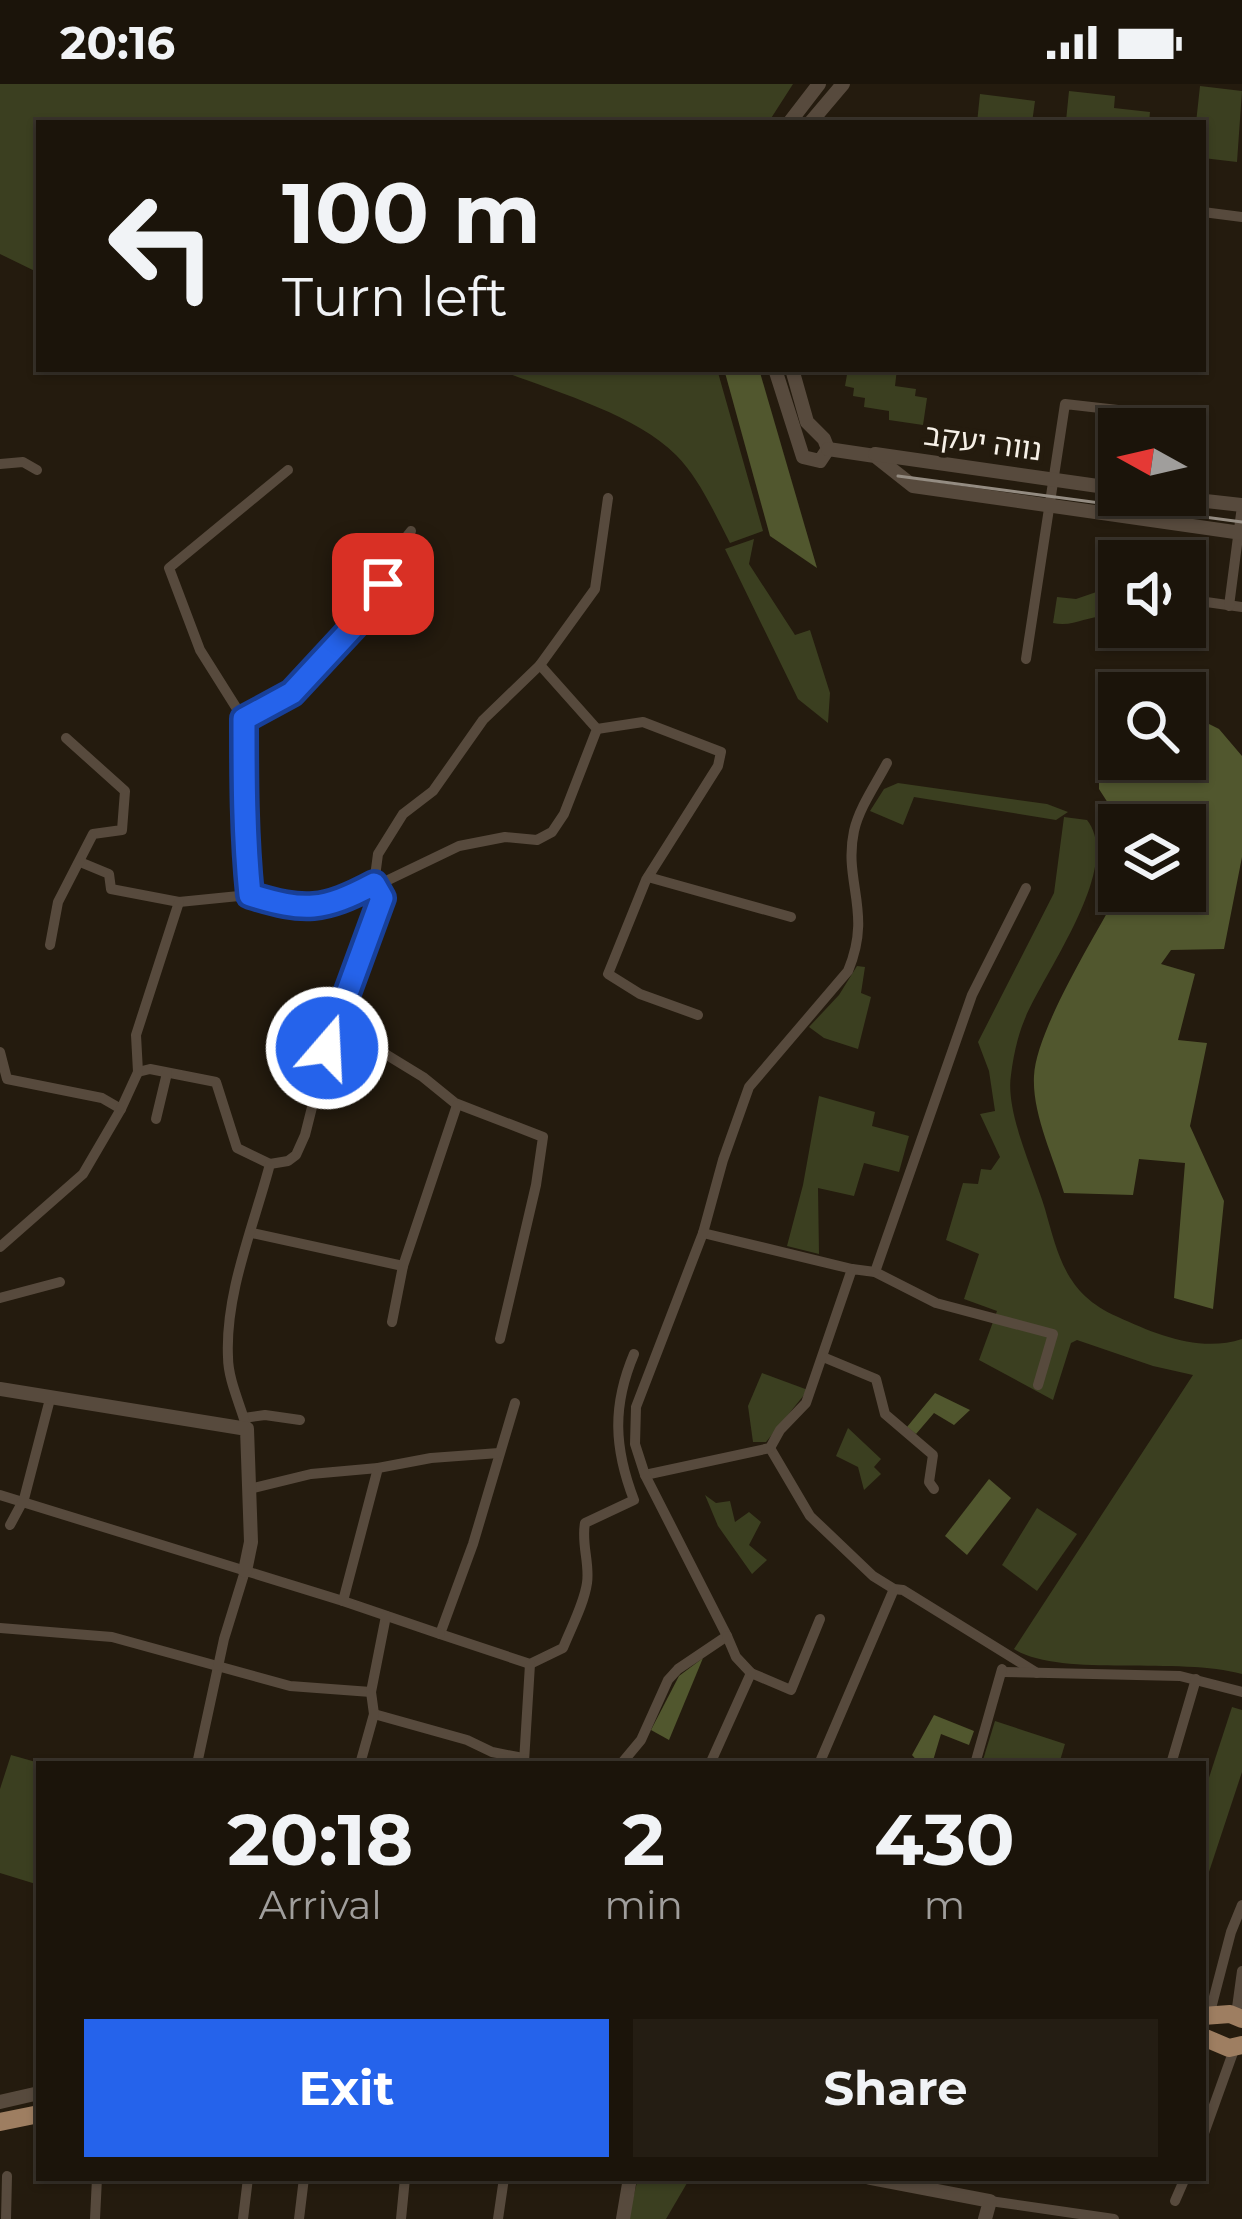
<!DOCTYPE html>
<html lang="en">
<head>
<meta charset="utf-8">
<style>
	:root { --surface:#1b140a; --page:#241d13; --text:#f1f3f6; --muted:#a09e9c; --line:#39332b; --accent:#2563eb }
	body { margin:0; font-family:Montserrat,"Noto Sans Hebrew",sans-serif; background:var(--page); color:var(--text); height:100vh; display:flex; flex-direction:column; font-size:45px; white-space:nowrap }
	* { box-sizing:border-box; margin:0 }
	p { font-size:39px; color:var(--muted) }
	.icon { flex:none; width:66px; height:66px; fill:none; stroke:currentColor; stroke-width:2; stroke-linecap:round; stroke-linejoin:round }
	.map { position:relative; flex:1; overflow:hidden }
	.details { position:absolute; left:36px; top:1677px; width:1170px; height:420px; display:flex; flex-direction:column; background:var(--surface); border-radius:0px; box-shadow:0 3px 9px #0004,0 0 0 3px var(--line) }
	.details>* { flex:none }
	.banner { position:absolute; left:36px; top:36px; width:1170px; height:252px; border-radius:0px; box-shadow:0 3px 9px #0004,0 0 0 3px var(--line); background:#1b140a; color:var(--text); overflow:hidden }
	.needle { width:78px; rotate:278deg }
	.fabs { position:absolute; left:1098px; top:324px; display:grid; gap:24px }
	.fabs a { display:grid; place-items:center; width:108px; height:108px; border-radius:0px; background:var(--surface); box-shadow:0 3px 9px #0004,0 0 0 3px var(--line); font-size:60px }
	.pin { position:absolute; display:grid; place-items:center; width:102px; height:102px; color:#fff; margin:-51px; border-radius:24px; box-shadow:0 6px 18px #0006 }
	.me { position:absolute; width:132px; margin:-66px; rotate:19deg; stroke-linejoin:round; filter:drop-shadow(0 0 9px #0008) }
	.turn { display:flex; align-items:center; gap:42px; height:252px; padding:0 48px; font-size:54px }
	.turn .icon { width:156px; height:156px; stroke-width:2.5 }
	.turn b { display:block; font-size:84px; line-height:102px }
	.eta { display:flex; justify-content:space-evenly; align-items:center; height:204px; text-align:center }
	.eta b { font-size:72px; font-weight:700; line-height:84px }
	.primary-button { display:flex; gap:24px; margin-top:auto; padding:24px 48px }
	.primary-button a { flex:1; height:138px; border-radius:0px; background:var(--accent); color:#fff; font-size:48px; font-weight:700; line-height:138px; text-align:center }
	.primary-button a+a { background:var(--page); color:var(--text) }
	.status { display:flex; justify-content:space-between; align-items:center; height:84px; padding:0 60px; background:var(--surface); direction:ltr }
	.status svg { height:33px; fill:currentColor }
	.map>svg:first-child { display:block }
	.green { fill:#3b3f20 }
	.forest { fill:#51572e }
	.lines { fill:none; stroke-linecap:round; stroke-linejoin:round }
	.minor { stroke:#574a3d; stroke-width:10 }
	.tertiary { stroke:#574a3d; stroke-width:14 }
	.trunk { stroke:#9e7e61; stroke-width:18 }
	.tram { stroke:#948c82; stroke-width:3 }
	.route-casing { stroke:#184099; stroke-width:30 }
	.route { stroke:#2563eb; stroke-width:21 }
	.labels { text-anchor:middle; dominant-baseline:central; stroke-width:10; stroke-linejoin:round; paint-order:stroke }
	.street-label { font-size:30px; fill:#f6f0e7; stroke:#241b0e }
</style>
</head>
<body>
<div class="status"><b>20:16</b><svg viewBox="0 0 49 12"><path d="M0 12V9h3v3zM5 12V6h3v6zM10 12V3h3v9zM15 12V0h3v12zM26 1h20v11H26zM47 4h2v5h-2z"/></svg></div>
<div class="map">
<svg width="1242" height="2135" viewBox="0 0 1242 2135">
	<rect width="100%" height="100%" fill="#241b0e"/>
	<g class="green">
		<path d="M0,0H793L768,39H39V189L0,170Z"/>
		<path d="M1200,2L1242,7L1237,78L1203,74V39H1196Z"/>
		<path d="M1069,7L1115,12L1114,24L1150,28L1149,39L1066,37Z"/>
		<path d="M980,10L1035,17L1032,39H977Z"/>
		<path d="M497,285H717L763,447L730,459C715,430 699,394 676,371C634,329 552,307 497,285Z"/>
		<path d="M848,285H897L895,302L916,305L915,312L927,314L923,341L889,336V327L864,323L865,314L853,312L854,304L845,302Z"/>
		<path d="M754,455L749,480L795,551L810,546L830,609L828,639L798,615L725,465Z"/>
		<path d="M1108,504L1119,505V528L1114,533C1089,529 1076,544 1053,539L1057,513L1076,515Z"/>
		<path d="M898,699L1047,720L1068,728L1056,736L914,713L903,741L870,727L884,705Z"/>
		<path d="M1064,733L1087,736C1124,783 1043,889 1024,937C1017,954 1013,974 1011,991C1005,1028 1034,1088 1045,1125C1059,1175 1067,1211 1118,1233C1155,1250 1200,1269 1242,1255V1590C1179,1572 1060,1594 1014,1565L1193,1291L1153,1282L1077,1256L1071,1259L1053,1316L979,1276L997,1227L964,1215L979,1170L946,1156L963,1099L978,1100L981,1085L991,1086L1000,1073L980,1030L995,1027L989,987L978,958L1054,809Z"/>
		<path d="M857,882L865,883L861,909L871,913L858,965L824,954L809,943L839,911Z"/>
		<path d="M819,1012L875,1028L872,1042L909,1052L899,1088L864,1079L854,1112L818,1104L819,1170L787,1162L803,1101Z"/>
		<path d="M762,1289L808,1306L766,1358H753L748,1322Z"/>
		<path d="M848,1344L881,1375L874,1383L881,1390L864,1406L858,1383L836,1372Z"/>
		<path d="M705,1411L716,1419L730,1417L735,1438L749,1428L761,1438L749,1461L767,1476L752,1490L718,1442Z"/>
		<path d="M1037,1424L1077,1450L1037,1507L1002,1481Z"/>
		<path d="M1232,1623L1242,1626V1688L1203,1806V1712Z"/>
		<path d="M995,1637L1065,1660L1059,1680L982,1679Z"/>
		<path d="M11,1671L43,1680H39V1801L0,1789V1705Z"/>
		<path d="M638,2094H690L666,2135H628Z"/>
	</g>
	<g class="forest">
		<path d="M724,285H759L817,484L770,452Z"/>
		<path d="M1185,628L1219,645L1242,672V773L1224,865L1171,866L1161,880L1195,890L1178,956L1207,959L1190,1042L1224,1117L1213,1225L1174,1214L1185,1079L1139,1075L1133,1111L1064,1109C1054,1074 1032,1030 1034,992C1036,946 1096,851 1119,807H1185V741H1122L1099,705V660L1119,641V675H1185Z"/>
		<path d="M935,1309L970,1326L954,1341L934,1329L916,1350L907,1343Z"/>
		<path d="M989,1395L1011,1414L967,1471L945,1452Z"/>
		<path d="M703,1574L669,1656L651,1646L679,1592Z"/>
		<path d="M934,1631L974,1647L969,1661L941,1650L932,1680H920L912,1671Z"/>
	</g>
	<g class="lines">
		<g class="minor">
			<path d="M1203,128L1242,133"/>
			<path d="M0,380L23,378L37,386"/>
			<path d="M1185,515L1242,523"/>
			<path d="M1229,522L1242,422"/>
			<path d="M1026,575L1065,320L1153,330"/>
			<path d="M244,636C306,605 341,563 384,509L378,489L411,447"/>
			<path d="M597,645L643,638L721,668L718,682L646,796L608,890L640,910L698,931"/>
			<path d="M80,778L109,790L111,805L179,818L249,811L284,821L332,823L459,762L505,753L537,756L552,748L564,730L597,645L540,581"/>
			<path d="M648,793L791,833"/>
			<path d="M249,811L242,736L247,706L244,636L200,566L169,484L288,386"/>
			<path d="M50,861L58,818L93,750L122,746L125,707L66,654"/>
			<path d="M329,956L387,971L423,993L455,1019L543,1053L536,1101L500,1255"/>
			<path d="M0,968L7,995L102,1014L121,1025"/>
			<path d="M138,988L150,985L216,998L237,1064L270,1080"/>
			<path d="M156,1035L167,989"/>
			<path d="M252,1149L403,1182"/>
			<path d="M703,1149L852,1185"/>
			<path d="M0,1163L83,1090L121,1025L138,988L136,951L179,818"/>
			<path d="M875,1188L936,1219L1053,1250L1038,1301"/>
			<path d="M0,1214L60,1198"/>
			<path d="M392,1238L403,1182L457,1021"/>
			<path d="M823,1273L876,1295L885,1330L933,1371L929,1398L934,1405"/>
			<path d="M515,1319L473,1460L440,1550L530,1580L563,1564C571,1544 584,1520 587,1499C590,1479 581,1460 585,1439L634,1416C614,1364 612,1322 634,1270"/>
			<path d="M244,1334L265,1331L300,1336"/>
			<path d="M247,1345C241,1322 228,1296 228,1273C225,1209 254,1141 270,1080L288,1077L296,1071L305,1051L329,956L382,814L374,800L378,770L403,730L433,707L483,636L540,581L595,505L608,414"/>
			<path d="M770,1364L810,1432L873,1492L894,1505L903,1506L1037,1589"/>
			<path d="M645,1391L770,1364L780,1346L806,1319L852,1185L875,1188L972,911L1026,804"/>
			<path d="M249,1405L311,1390L378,1384"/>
			<path d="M0,1411L343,1517"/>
			<path d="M10,1441L24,1415L50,1315"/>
			<path d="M0,1544L112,1553L290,1602L371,1608"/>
			<path d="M440,1550L343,1517L378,1384L431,1374L499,1369"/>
			<path d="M1002,1588L1180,1592L1242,1608"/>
			<path d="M751,1589L791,1606L820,1535"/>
			<path d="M374,1630L467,1656L492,1668L523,1674"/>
			<path d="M524,1678L530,1580"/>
			<path d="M197,1680L224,1555L245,1487"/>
			<path d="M360,1680L374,1630L371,1608L386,1532"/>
			<path d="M621,1680L641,1656L668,1596L678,1585L727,1552L645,1391L635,1360L636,1323L703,1149L723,1076L749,1003L848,887C873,828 843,798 854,747C859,724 876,700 887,679"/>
			<path d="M710,1680L751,1589L736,1573L727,1552"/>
			<path d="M819,1680L894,1505"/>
			<path d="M975,1680L1002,1585"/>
			<path d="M1171,1680L1196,1595"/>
			<path d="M1236,1931L1242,1887"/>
			<path d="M1209,1932L1231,1848L1242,1821"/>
			<path d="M1203,2052L1235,1963"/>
			<path d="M990,2117L1114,2135"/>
			<path d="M1175,2117L1185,2094"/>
			<path d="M6,2135L7,2092"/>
			<path d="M95,2135L97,2094"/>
			<path d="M243,2135L248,2094"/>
			<path d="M299,2135L304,2094"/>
			<path d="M401,2135L405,2094"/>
			<path d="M498,2135L504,2094"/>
		</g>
		<g class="tertiary">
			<path d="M789,39L819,0"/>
			<path d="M810,39L843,0"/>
			<path d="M775,285L803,373L820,377L828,365"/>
			<path d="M792,285L807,338L824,355L828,365"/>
			<path d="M828,365L875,372L913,402L1242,449"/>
			<path d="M875,370L1119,405"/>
			<path d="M1152,411L1242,421"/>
			<path d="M0,1305L247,1345L251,1458L245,1487"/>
			<path d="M0,2018L39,2009"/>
			<path d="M870,2094L990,2117L985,2135"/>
			<path d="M623,2135L630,2094"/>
		</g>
		<g class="trunk">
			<path d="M1203,1932L1230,1930L1242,1935"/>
			<path d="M1203,1953L1229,1964L1242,1961"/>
			<path d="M0,2038L39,2030"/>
		</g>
		<path class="tram" d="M898,392L1242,438"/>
	</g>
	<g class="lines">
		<defs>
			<path id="route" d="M327,964L382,814L374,800C323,827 305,828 250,811C244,752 244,694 244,635L292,609L382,512L383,500"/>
		</defs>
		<use href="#route" class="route-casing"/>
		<use href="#route" class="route"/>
	</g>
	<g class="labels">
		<g class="street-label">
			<text transform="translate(983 358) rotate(8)">נווה יעקב</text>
		</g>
	</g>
</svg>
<div class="fabs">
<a><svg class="needle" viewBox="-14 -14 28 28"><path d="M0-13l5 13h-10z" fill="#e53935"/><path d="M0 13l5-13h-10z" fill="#a09e9c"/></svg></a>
<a><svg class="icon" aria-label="sound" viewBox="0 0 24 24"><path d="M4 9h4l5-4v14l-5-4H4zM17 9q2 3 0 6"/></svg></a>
<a><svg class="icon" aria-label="search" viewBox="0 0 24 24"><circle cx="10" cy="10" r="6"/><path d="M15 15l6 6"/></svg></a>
<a><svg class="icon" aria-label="layers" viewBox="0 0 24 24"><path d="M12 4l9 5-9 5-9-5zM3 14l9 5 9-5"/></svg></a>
</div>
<div class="pin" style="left:383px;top:500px;background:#d93025"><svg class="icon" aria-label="arrive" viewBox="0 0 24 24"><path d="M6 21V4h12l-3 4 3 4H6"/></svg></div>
<svg class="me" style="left:327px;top:964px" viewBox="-20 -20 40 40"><circle r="17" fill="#2563eb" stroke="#fff" stroke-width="3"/><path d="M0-11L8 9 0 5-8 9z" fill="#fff"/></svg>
<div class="banner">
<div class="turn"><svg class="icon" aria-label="left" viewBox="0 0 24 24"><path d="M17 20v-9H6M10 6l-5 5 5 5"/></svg><div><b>100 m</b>Turn left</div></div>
</div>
<section class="details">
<div class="eta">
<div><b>20:18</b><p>Arrival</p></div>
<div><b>2</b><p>min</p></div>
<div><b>430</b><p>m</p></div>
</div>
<div class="primary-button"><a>Exit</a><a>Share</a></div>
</section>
</div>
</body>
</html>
